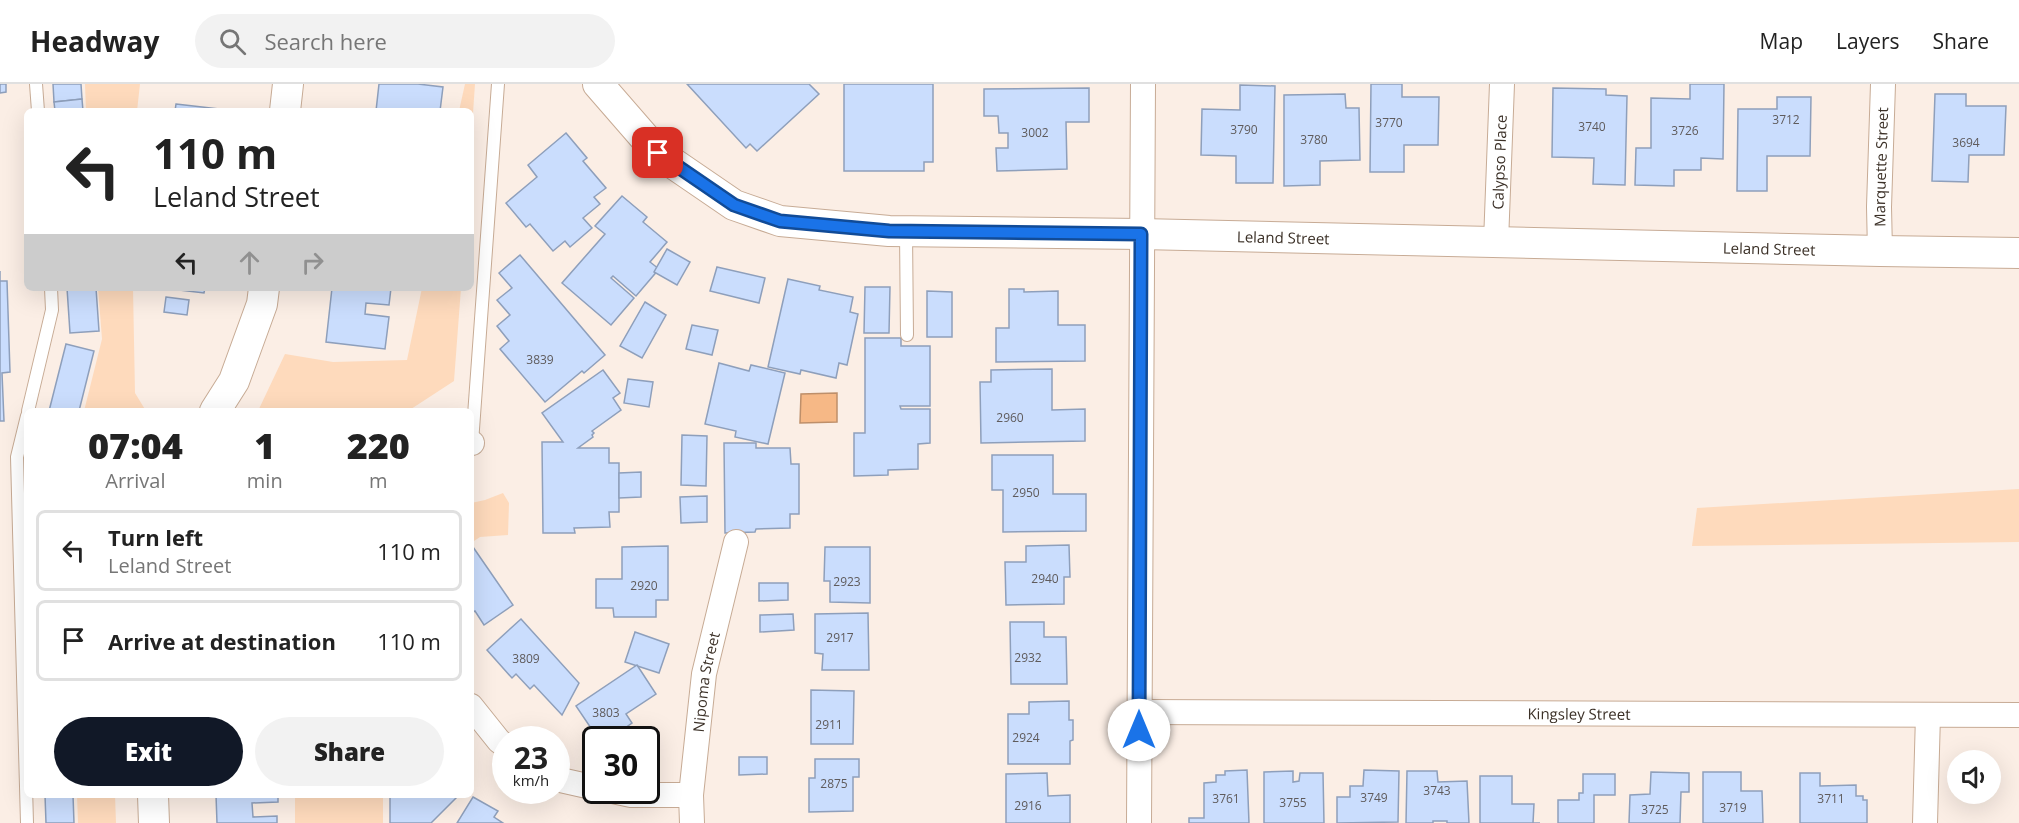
<!DOCTYPE html>
<html lang="en">
<head>
<meta charset="utf-8">
<style>
	:root { --surface:#fff; --page:#f2f2f2; --text:#222; --muted:#767676; --line:#e0e0e0; --accent:#111827 }
	body { margin:0; font-family:"Open Sans",sans-serif; background:var(--page); color:var(--text); height:100vh; display:flex; flex-direction:column; font-size:22px; white-space:nowrap }
	* { box-sizing:border-box; margin:0 }
	p { font-size:20px; color:var(--muted) }
	.icon { flex:none; width:33px; height:33px; fill:none; stroke:currentColor; stroke-width:2; stroke-linecap:round; stroke-linejoin:round }
	.map { position:relative; flex:1; overflow:hidden }
	.panel { position:absolute; left:24px; top:324px; width:450px; height:390px; display:flex; flex-direction:column; background:var(--surface); border-radius:9px; box-shadow:0 6px 24px #0002 }
	.panel>* { flex:none }
	.hud { position:absolute; left:24px; top:24px; width:450px; height:183px; border-radius:9px; box-shadow:0 6px 24px #0002; background:#fff; color:var(--text); overflow:hidden }
	.fabs { position:absolute; left:1947px; top:666px; display:grid; gap:12px }
	.fabs a { display:grid; place-items:center; width:54px; height:54px; border-radius:50%; background:var(--surface); box-shadow:0 6px 24px #0002; font-size:30px }
	.speed { position:absolute; left:492px; top:642px; display:flex; gap:12px; font-size:30px; font-weight:700; text-align:center }
	.speed>* { display:grid; place-content:center; width:78px; height:78px; border-radius:50%; background:var(--surface); box-shadow:0 6px 24px #0002; line-height:1 }
	.speed small { font-size:15px; font-weight:400 }
	.speed .limit { border:3px solid #111; border-radius:9px; background:#fff; color:#111 }
	.pin { position:absolute; display:grid; place-items:center; width:51px; height:51px; color:#fff; margin:-26px; border-radius:12px; box-shadow:0 3px 9px #0006 }
	.me { position:absolute; width:66px; margin:-33px; rotate:0deg; stroke-linejoin:round; filter:drop-shadow(0 0 4px #0008) }
	.turn { display:flex; align-items:center; gap:21px; height:126px; padding:0 30px; font-size:27px }
	.turn .icon { width:78px; height:78px; stroke-width:2.5 }
	.turn b { display:block; font-size:42px; line-height:51px }
	.lanes { display:flex; align-items:center; height:57px; padding:0 30px; background:#0003; justify-content:center; gap:30px; direction:ltr }
	.lanes .off { opacity:.35 }
	.eta { display:flex; justify-content:space-evenly; align-items:center; height:102px; text-align:center }
	.eta b { font-size:36px; font-weight:800; line-height:42px }
	.action { display:flex; gap:12px; margin-top:auto; padding:12px 30px }
	.action a { flex:1; height:69px; border-radius:36px; background:var(--accent); color:#fff; font-size:24px; font-weight:800; line-height:69px; text-align:center }
	.action a+a { background:var(--page); color:var(--text) }
	ul { padding:0; list-style:none }
	li { display:flex; align-items:center; gap:18px; height:81px; margin:0 12px 9px; padding:0 18px; border:3px solid var(--line); border-radius:9px }
	li div { flex:1 }
	li b { display:block; font-size:22px }
	li em { font-style:normal }
	header { display:flex; align-items:center; gap:36px; box-sizing:border-box; height:84px; padding:0 30px; background:var(--surface); border-bottom:2px solid var(--line) }
	header strong { font-size:28px }
	nav { display:flex; gap:33px; margin-inline-start:auto; font-size:21px }
	.search { width:420px; height:54px; background:var(--page); display:flex; align-items:center; gap:15px; box-sizing:border-box; padding:0 21px; border-radius:33px; color:var(--muted); font-size:22px }
	.map>svg:first-child { display:block }
	.green { fill:#fedabc }
	.water { fill:#f6b886; stroke:#be8f6a; stroke-width:1.5 }
	.building { fill:#caddfd; stroke:#8e9fbb; stroke-width:1.5 }
	.lines { fill:none; stroke-linecap:round; stroke-linejoin:round }
	.service-casing { stroke:#c7ab95; stroke-width:14 }
	.minor-casing { stroke:#c7ab95; stroke-width:26 }
	.tertiary-casing { stroke:#c7ab95; stroke-width:32 }
	.service { stroke:#fff; stroke-width:12 }
	.minor { stroke:#fff; stroke-width:24 }
	.tertiary { stroke:#fff; stroke-width:30 }
	.route-casing { stroke:#114b97; stroke-width:15 }
	.route { stroke:#1a73e8; stroke-width:10 }
	.labels { text-anchor:middle; dominant-baseline:central; stroke-width:5; stroke-linejoin:round; paint-order:stroke }
	.number-label { font-size:12px; fill:#5f5b5c }
	.street-label { font-size:15px; fill:#3b3027; stroke:#fff }
</style>
</head>
<body>
<header>
<strong>Headway</strong>
<div class="search"><svg class="icon" aria-label="search" viewBox="0 0 24 24"><circle cx="10" cy="10" r="6"/><path d="M15 15l6 6"/></svg>Search here</div>
<nav><a>Map</a><a>Layers</a><a>Share</a></nav>
</header>
<div class="map">
<svg width="2019" height="739" viewBox="0 0 2019 739">
	<rect width="100%" height="100%" fill="#fbeee5"/>
	<g class="green">
		<path d="M85,0H140L137,27H86Z"/>
		<path d="M465,0H475L471,58V27H459Z"/>
		<path d="M98,204H133L135,309L146,327H84L102,255Z"/>
		<path d="M422,204H461L454,297L408,327H258L285,270L333,278L407,276Z"/>
		<path d="M2019,405V458L1692,462L1697,424Z"/>
		<path d="M503,409L509,419L508,451L480,453L471,459V419L485,416Z"/>
		<path d="M77,711H115L116,739H78Z"/>
		<rect x="295" y="711" width="88" height="28"/>
	</g>
	<path class="water" d="M837,309V338L800,339L801,310Z"/>
	<g class="building">
		<path d="M0,0H6V8L0,9Z"/>
		<path d="M53,0H81L82,15L54,18Z"/>
		<path d="M379,0H418L443,3L440,27H376Z"/>
		<path d="M687,0H809L819,10L757,67L750,60L746,64Z"/>
		<path d="M844,0H933V78H924V87H844Z"/>
		<path d="M1371,0H1402V13H1439L1438,61H1404V88H1370Z"/>
		<path d="M1690,0H1724L1723,75L1701,74V86H1674V102L1635,101L1636,64H1651V14L1690,15Z"/>
		<path d="M1240,1L1275,2L1273,99H1236V72L1201,71L1202,25L1240,26Z"/>
		<path d="M1089,4V38H1066L1067,85L997,87L996,64H1008V49H999L998,32H984V5Z"/>
		<path d="M1553,4L1606,5V11L1627,12L1625,101L1593,100L1594,74L1552,73Z"/>
		<path d="M1345,10L1346,24H1359L1360,76L1320,77V101L1284,102V11Z"/>
		<path d="M1935,10H1966V22H2006L2004,71H1969L1968,98L1932,97Z"/>
		<path d="M1777,13H1811L1810,72H1767V107H1737L1738,25H1777Z"/>
		<path d="M82,15L83,27H55L54,18Z"/>
		<path d="M176,20L228,26L175,27Z"/>
		<path d="M566,49L587,74L583,77L606,104L594,113L600,120L583,134L592,144L570,163L565,157L553,167L530,140L526,143L506,119L537,93L528,81Z"/>
		<path d="M622,112L647,133L643,138L667,158L650,178L659,185L636,212L613,192L611,194L634,214L611,241L562,199L605,150L595,142Z"/>
		<path d="M667,165L690,178L677,201L654,188Z"/>
		<path d="M520,171L605,271L584,289L582,287L545,318L500,265L509,257L497,242L510,231L497,216L512,204L499,189Z"/>
		<path d="M717,183L765,194L759,219L710,207Z"/>
		<path d="M0,187V197H7L10,288L2,289L4,337H0Z"/>
		<path d="M788,195L820,202L819,206L853,213L850,228L858,230L847,281L839,279L836,294L801,286L800,290L768,283Z"/>
		<path d="M865,203H890L889,249H864Z"/>
		<path d="M67,204H96L99,247L70,249Z"/>
		<path d="M162,204H205L204,209Z"/>
		<path d="M332,204H391L389,221L366,219L365,230L389,233L385,265L326,258Z"/>
		<path d="M1009,205H1024V208L1058,207V241H1085V277L996,278V244H1009Z"/>
		<path d="M927,207L952,208V253H927Z"/>
		<path d="M166,213L189,216L187,231L164,228Z"/>
		<path d="M645,218L666,231L642,274L620,262Z"/>
		<path d="M692,241L718,246L712,271L686,265Z"/>
		<path d="M865,254H901V262H930V322H900L901,325H930V359L918,360V385L888,386V391L854,392V349H865Z"/>
		<path d="M66,260L94,267L79,327H49Z"/>
		<path d="M719,279L749,287L751,281L785,289L768,360L735,353L736,347L705,340Z"/>
		<path d="M1052,285V326L1085,325V357L981,359L980,298H991V286Z"/>
		<path d="M603,286L620,309L613,314L621,326L592,347L594,349L592,351L593,353L578,364H609V379H619V428H609L610,443L574,444L575,449H543L542,358H563L542,329Z"/>
		<path d="M628,295L653,298L649,323L624,319Z"/>
		<path d="M682,351L707,352L706,402L681,401Z"/>
		<path d="M724,359H756V364H790L791,380H799V430H790V444L756,445L755,448L725,449Z"/>
		<path d="M992,371H1053V410H1086V447L1003,448V406H992Z"/>
		<path d="M641,388V413L619,414V389Z"/>
		<path d="M707,412V438L681,439L680,413Z"/>
		<path d="M1069,461L1070,493H1064V520L1006,521L1005,478H1026V462Z"/>
		<path d="M668,462V516H656V533H614L613,524H596V495H622V463Z"/>
		<path d="M473,463L513,521L484,541L475,527L471,529V464Z"/>
		<path d="M825,463H870V519L830,518V497H824Z"/>
		<path d="M759,499H788V516L759,517Z"/>
		<path d="M868,529L869,586H822L823,570L815,569V530Z"/>
		<path d="M793,530L794,546L760,548V531Z"/>
		<path d="M521,535L579,599L562,631L534,601L530,605L516,590L512,594L487,566Z"/>
		<path d="M1010,538H1044V553H1066L1067,600H1011Z"/>
		<path d="M635,548L669,560L659,589L625,578Z"/>
		<path d="M637,581L656,610L626,630L632,639L608,656H599L576,622Z"/>
		<path d="M811,606L854,607L853,660H811Z"/>
		<path d="M1069,617V636H1073V656L1070,657V680H1008V630H1029V618Z"/>
		<path d="M739,673H767V690L739,691Z"/>
		<path d="M815,675H859V693H853V727L809,728V694H815Z"/>
		<path d="M1247,686L1249,739H1189V734H1204V699L1216,698V691H1225V687Z"/>
		<path d="M1364,686L1399,687L1398,738L1337,739V713H1350V702H1363Z"/>
		<path d="M1293,687V698L1299,697L1300,689H1323L1324,739H1264V688Z"/>
		<path d="M1407,687H1437L1438,698L1467,697L1469,739H1447V737H1433V739H1406Z"/>
		<path d="M1651,688L1689,689V708H1681L1680,739H1629L1630,711L1650,710Z"/>
		<path d="M1703,688H1741V707H1762L1763,739H1703Z"/>
		<path d="M1047,689L1048,712L1070,711V739H1006V690Z"/>
		<path d="M1800,689H1820V702L1856,701V712H1863V716H1867V739H1800Z"/>
		<path d="M1583,690H1615V711H1594V739H1558V716H1579V709H1583Z"/>
		<path d="M1480,692H1512V720H1534L1533,739H1540H1480Z"/>
		<path d="M45,711H73L74,739H46Z"/>
		<path d="M216,711H278V718L252,719L253,733L277,732V739H217Z"/>
		<path d="M390,711H459L431,739H390Z"/>
		<path d="M473,713L498,727L494,733L503,739H457Z"/>
	</g>
	<g class="lines">
		<defs>
			<g id="service">
				<path d="M36,0L38,27"/>
				<path d="M906,148L907,251"/>
				<path d="M28,327L52,226L51,204"/>
				<path d="M472,359L498,0"/>
				<path d="M27,739L17,373L27,332"/>
			</g>
			<g id="minor">
				<path id="s1" d="M1496,158L1502,0"/>
				<path id="s2" d="M1880,167L1879,123L1883,0"/>
				<path d="M471,359H472"/>
				<path d="M471,622L499,657L506,662"/>
				<path id="s3" d="M1139,628L2019,631"/>
				<path d="M556,695L596,704"/>
				<path d="M608,706L631,711H691"/>
				<path id="s4" d="M692,739L691,711L704,590L736,458"/>
				<path d="M1139,739L1143,0"/>
				<path d="M1925,739L1928,631"/>
			</g>
			<g id="tertiary">
				<path id="s5" d="M598,0L658,69L734,121L780,137L889,147L1141,150L1880,167L2019,169"/>
				<path d="M285,27L288,0"/>
				<path d="M215,327L234,297L262,220L264,204"/>
				<path d="M153,711L154,739"/>
			</g>
		</defs>
		<use href="#service" class="service-casing"/>
		<use href="#minor" class="minor-casing"/>
		<use href="#tertiary" class="tertiary-casing"/>
		<use href="#service" class="service"/>
		<use href="#minor" class="minor"/>
		<use href="#tertiary" class="tertiary"/>
	</g>
	<g class="lines">
		<defs>
			<path id="route" d="M658,69L734,121L780,137L889,147L1141,150L1139,646"/>
		</defs>
		<use href="#route" class="route-casing"/>
		<use href="#route" class="route"/>
	</g>
	<g class="labels">
		<g class="number-label">
			<text x="1786" y="35">3712</text>
			<text x="1389" y="38">3770</text>
			<text x="1592" y="42">3740</text>
			<text x="1244" y="45">3790</text>
			<text x="1685" y="46">3726</text>
			<text x="1035" y="48">3002</text>
			<text x="1314" y="55">3780</text>
			<text x="1966" y="58">3694</text>
			<text x="540" y="275">3839</text>
			<text x="1010" y="333">2960</text>
			<text x="1026" y="408">2950</text>
			<text x="1045" y="494">2940</text>
			<text x="847" y="497">2923</text>
			<text x="644" y="501">2920</text>
			<text x="840" y="553">2917</text>
			<text x="1028" y="573">2932</text>
			<text x="526" y="574">3809</text>
			<text x="606" y="628">3803</text>
			<text x="829" y="640">2911</text>
			<text x="1026" y="653">2924</text>
			<text x="834" y="699">2875</text>
			<text x="1437" y="706">3743</text>
			<text x="1374" y="713">3749</text>
			<text x="1226" y="714">3761</text>
			<text x="1831" y="714">3711</text>
			<text x="1293" y="718">3755</text>
			<text x="1028" y="721">2916</text>
			<text x="1733" y="723">3719</text>
			<text x="1655" y="725">3725</text>
		</g>
		<g class="street-label">
			<text stroke="none"><textPath href="#s1" startOffset="80">Calypso Place</textPath></text>
			<text stroke="none"><textPath href="#s2" startOffset="84">Marquette Street</textPath></text>
			<text stroke="none"><textPath href="#s5" startOffset="736">Leland Street</textPath></text>
			<text stroke="none"><textPath href="#s5" startOffset="1222">Leland Street</textPath></text>
			<text stroke="none"><textPath href="#s4" startOffset="142">Nipoma Street</textPath></text>
			<text stroke="none"><textPath href="#s3" startOffset="440">Kingsley Street</textPath></text>
		</g>
	</g>
</svg>
<div class="fabs">
<a><svg class="icon" aria-label="sound" viewBox="0 0 24 24"><path d="M4 9h4l5-4v14l-5-4H4zM17 9q2 3 0 6"/></svg></a>
</div>
<div class="speed"><div>23<small>km/h</small></div><div class="limit">30</div></div>
<div class="pin" style="left:658px;top:69px;background:#d93025"><svg class="icon" aria-label="arrive" viewBox="0 0 24 24"><path d="M6 21V4h12l-3 4 3 4H6"/></svg></div>
<svg class="me" style="left:1139px;top:646px" viewBox="-20 -20 40 40"><circle r="19" fill="#fff"/><path d="M0-13L10 11 0 6-10 11z" fill="#1a73e8"/></svg>
<div class="hud">
<div class="turn"><svg class="icon" aria-label="left" viewBox="0 0 24 24"><path d="M17 20v-9H6M10 6l-5 5 5 5"/></svg><div><b>110 m</b>Leland Street</div></div>
<div class="lanes"><svg class="icon" aria-label="left" viewBox="0 0 24 24"><path d="M17 20v-9H6M10 6l-5 5 5 5"/></svg><svg class="icon off" aria-label="ahead" viewBox="0 0 24 24"><path d="M12 20V5M6 11l6-6 6 6"/></svg><svg class="icon off" aria-label="right" viewBox="0 0 24 24"><path d="M7 20v-9h11M14 6l5 5-5 5"/></svg></div>
</div>
<section class="panel">
<div class="eta">
<div><b>07:04</b><p>Arrival</p></div>
<div><b>1</b><p>min</p></div>
<div><b>220</b><p>m</p></div>
</div>
<ul>
<li><svg class="icon" aria-label="left" viewBox="0 0 24 24"><path d="M17 20v-9H6M10 6l-5 5 5 5"/></svg><div><b>Turn left</b><p>Leland Street</p></div><em>110 m</em></li>
<li><svg class="icon" aria-label="arrive" viewBox="0 0 24 24"><path d="M6 21V4h12l-3 4 3 4H6"/></svg><div><b>Arrive at destination</b></div><em>110 m</em></li>
</ul>
<div class="action"><a>Exit</a><a>Share</a></div>
</section>
</div>
</body>
</html>
